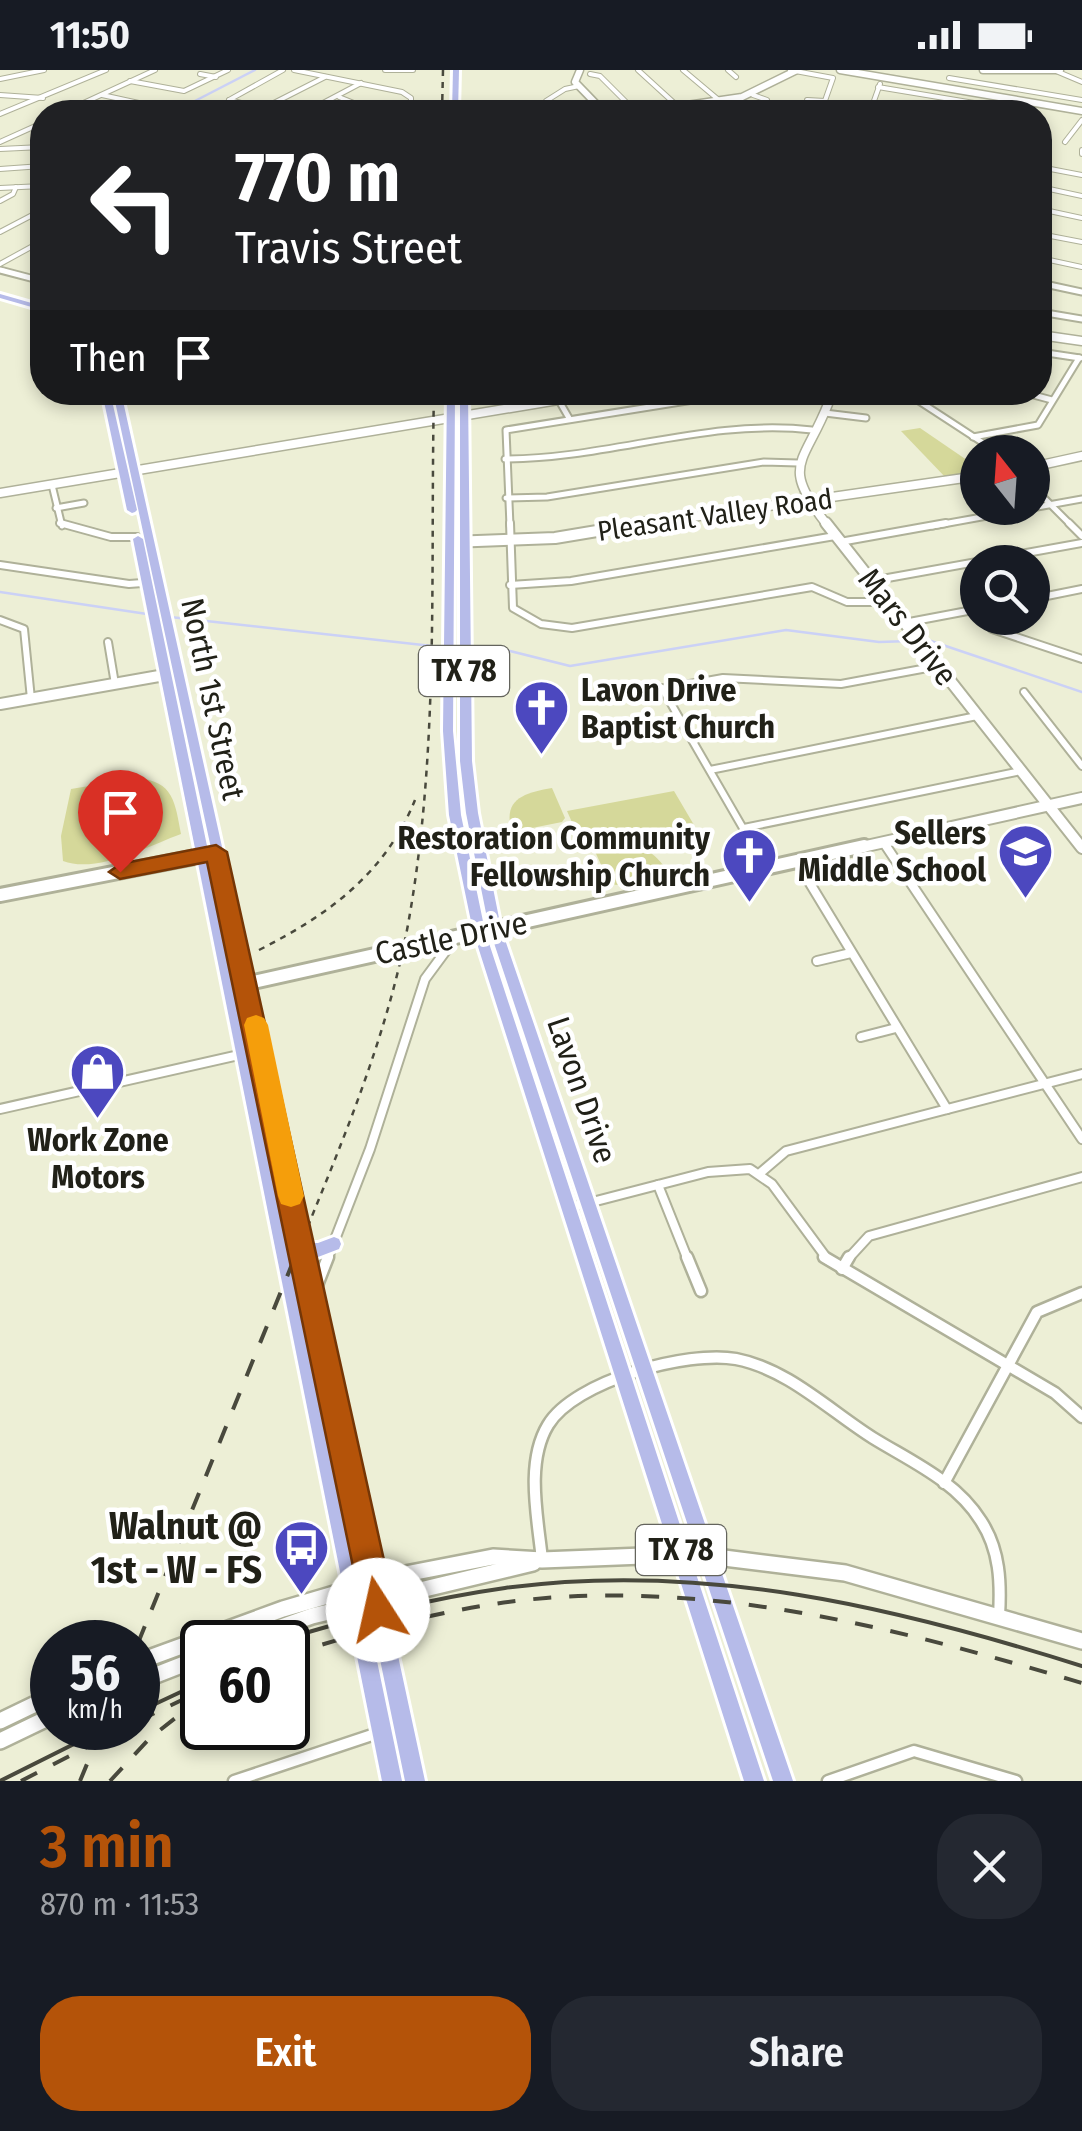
<!DOCTYPE html>
<html lang="en">
<head>
<meta charset="utf-8">
<style>
	:root { --surface:#171b24; --page:#242831; --text:#f1f3f6; --muted:#9ea1a6; --accent:#b45309 }
	body { margin:0; font-family:"Fira Sans Condensed",sans-serif; background:var(--page); color:var(--text); height:100vh; display:flex; flex-direction:column; font-size:38px; white-space:nowrap }
	* { box-sizing:border-box; margin:0 }
	p { font-size:32px; color:var(--muted) }
	.icon { flex:none; width:55px; height:55px; fill:none; stroke:currentColor; stroke-width:2; stroke-linecap:round; stroke-linejoin:round }
	.map { position:relative; height:1711px; overflow:hidden }
	.panel { display:flex; flex-direction:column; background:var(--surface); flex:1 }
	.panel>* { flex:none }
	.hud { position:absolute; left:30px; top:30px; width:1022px; height:305px; border-radius:40px; box-shadow:0 5px 15px #0003; background:#202124; color:#fff; overflow:hidden }
	.needle { width:65px; rotate:343deg }
	.tools { position:absolute; left:960px; top:365px; display:grid; gap:20px }
	.tools a { display:grid; place-items:center; width:90px; height:90px; border-radius:50%; background:var(--surface); box-shadow:0 5px 15px #0003; font-size:50px }
	.speed { position:absolute; left:30px; top:1550px; display:flex; gap:20px; font-size:50px; font-weight:700; text-align:center }
	.speed>* { display:grid; place-content:center; width:130px; height:130px; border-radius:50%; background:var(--surface); box-shadow:0 5px 15px #0003; line-height:1 }
	.speed small { font-size:25px; font-weight:400 }
	.speed .limit { border:5px solid #111; border-radius:15px; background:#fff; color:#111 }
	.pin { position:absolute; display:grid; place-items:center; width:85px; height:85px; color:#fff; margin:-102px -42px; border-radius:50% 50% 50% 0; rotate:-45deg; box-shadow:0 0 10px #0007 }
	.pin .icon { rotate:45deg }
	.me { position:absolute; width:110px; margin:-55px; rotate:350deg; stroke-linejoin:round; filter:drop-shadow(0 0 8px #0008) }
	.turn { display:flex; align-items:center; gap:35px; height:210px; padding:0 40px; font-size:45px }
	.turn .icon { width:130px; height:130px; stroke-width:2.5 }
	.turn b { display:block; font-size:70px; line-height:85px }
	.then { display:flex; align-items:center; height:95px; padding:0 40px; background:#0003; gap:20px; font-size:38px }
	.round { display:grid; place-items:center; flex:none; width:105px; height:105px; border-radius:40px; background:var(--page) }
	.head { display:flex; align-items:center; justify-content:space-between; height:170px; padding:0 40px }
	h1 { font-size:60px; font-weight:600; line-height:75px; color:var(--accent) }
	.button { display:flex; gap:20px; margin-top:auto; padding:20px 40px }
	.button a { flex:1; height:115px; border-radius:40px; background:var(--accent); color:#fff; font-size:40px; font-weight:600; line-height:115px; text-align:center }
	.button a+a { background:var(--page); color:var(--text) }
	.status { display:flex; justify-content:space-between; align-items:center; height:70px; padding:0 50px; background:var(--surface); direction:ltr }
	.status svg { height:28px; fill:currentColor }
	.map>svg:first-child { display:block }
	.green { fill:#d5d89a }
	.lines { fill:none; stroke-linecap:round; stroke-linejoin:round }
	.stream { stroke:#cbd1f6; stroke-width:2.5 }
	.street-far4-casing { stroke:#afb199; stroke-width:6 }
	.street-far3-casing { stroke:#afb199; stroke-width:9 }
	.street-far2-casing { stroke:#afb199; stroke-width:10 }
	.street-far1-casing { stroke:#afb199; stroke-width:12 }
	.street-casing { stroke:#afb199; stroke-width:15 }
	.secondary-far4-casing { stroke:#afb199; stroke-width:9 }
	.secondary-far3-casing { stroke:#afb199; stroke-width:11 }
	.secondary-far2-casing { stroke:#afb199; stroke-width:14 }
	.secondary-far1-casing { stroke:#afb199; stroke-width:18 }
	.secondary-casing { stroke:#afb199; stroke-width:20 }
	.primary-casing { stroke:#fff; stroke-width:6 }
	.street-far4 { stroke:#fff; stroke-width:4 }
	.street-far3 { stroke:#fff; stroke-width:5 }
	.street-far2 { stroke:#fff; stroke-width:6 }
	.street-far1 { stroke:#fff; stroke-width:8 }
	.street { stroke:#fff; stroke-width:10 }
	.secondary-far4 { stroke:#fff; stroke-width:6 }
	.secondary-far3 { stroke:#fff; stroke-width:8 }
	.secondary-far2 { stroke:#fff; stroke-width:10 }
	.secondary-far1 { stroke:#fff; stroke-width:12 }
	.secondary { stroke:#fff; stroke-width:15 }
	.primary { fill:#b6bbe9; fill-rule:evenodd }
	.tram { stroke:#49493d; stroke-width:4 }
	.rail-far1 { stroke:#49493d; stroke-width:2.5; stroke-dasharray:6 6; stroke-linecap:butt }
	.rail { stroke:#49493d; stroke-width:4; stroke-dasharray:18 18; stroke-linecap:butt }
	.secondary-bridge-casing { stroke:#afb199; stroke-width:20; stroke-linecap:butt }
	.secondary-bridge { stroke:#fff; stroke-width:15 }
	.route { fill:#b45309; stroke:#753606; stroke-width:2.5 }
	.slow { fill:#f59e0b }
	.labels { text-anchor:middle; dominant-baseline:central; stroke-width:9; stroke-linejoin:round; paint-order:stroke }
	.far-street-label { font-size:28px; fill:#212118; stroke:#fff }
	.shield { fill:#fff; stroke:#64645d; stroke-width:2.5 }
	.shield-label { font-size:30px; font-weight:bold; fill:#212118 }
	.street-label { font-size:32px; fill:#212118; stroke:#fff }
	.poi-label { font-size:32px; font-weight:bold; fill:#212118; stroke:#fff; text-anchor:end }
	.near-poi-label { font-size:38px; font-weight:bold; fill:#212118; stroke:#fff; text-anchor:end }
</style>
</head>
<body>
<div class="status"><b>11:50</b><svg viewBox="0 0 49 12"><path d="M0 12V9h3v3zM5 12V6h3v6zM10 12V3h3v9zM15 12V0h3v12zM26 1h20v11H26zM47 4h2v5h-2z"/></svg></div>
<div class="map">
<svg width="1082" height="1711" viewBox="0 0 1082 1711">
	<rect width="100%" height="100%" fill="#edefd6"/>
	<g class="green">
		<path d="M920,358L977,397V404L947,409L901,361Z"/>
		<path d="M137,708C174,711 175,733 181,764C148,776 97,804 63,791L61,766L71,719Z"/>
		<path d="M552,718L565,748L562,752L512,762C502,729 524,723 552,718Z"/>
		<path d="M674,721L694,755L605,773C633,772 654,777 669,804L616,815L609,812L592,775L583,777L567,741Z"/>
	</g>
	<g class="lines">
		<g class="stream">
			<path d="M191,33L255,0"/>
			<path d="M0,522L147,544"/>
			<path d="M170,547L441,577"/>
			<path d="M925,569L1082,622"/>
			<path d="M471,578L510,581L570,596L786,560L879,572L911,571"/>
		</g>
		<defs>
			<g id="street-far4">
				<path d="M294,0L402,22L411,28V42"/>
				<path d="M385,0H413"/>
				<path d="M638,0L684,42"/>
				<path d="M683,0L733,42"/>
				<path d="M728,0L736,7"/>
				<path d="M790,0L833,8L821,42"/>
				<path d="M1056,1L1082,12"/>
				<path d="M200,4L216,7"/>
				<path d="M590,4L600,6L635,41"/>
				<path d="M949,8L1082,30"/>
				<path d="M0,9L44,0"/>
				<path d="M130,11L184,21L228,0"/>
				<path d="M878,17L1022,41"/>
				<path d="M0,25L43,28"/>
				<path d="M102,25L180,42"/>
				<path d="M753,25L767,30"/>
				<path d="M339,27L376,42"/>
				<path d="M229,30L283,0"/>
				<path d="M229,30L279,42"/>
				<path d="M807,30L825,31"/>
				<path d="M873,34L927,42"/>
				<path d="M262,39L325,7"/>
				<path d="M64,42L155,0"/>
				<path d="M119,42L138,33"/>
				<path d="M226,42L241,35"/>
				<path d="M306,42L361,13"/>
				<path d="M512,42L521,37"/>
				<path d="M544,42L546,31L565,19L579,16"/>
				<path d="M870,42L880,14"/>
				<path d="M0,44L106,0"/>
				<path d="M0,72L42,53"/>
				<path d="M1065,72L1082,50"/>
				<path d="M0,79L42,77"/>
				<path d="M1082,80V84"/>
				<path d="M1040,97L1082,105"/>
				<path d="M0,99L42,96"/>
				<path d="M1040,117L1082,126"/>
				<path d="M0,118L42,116"/>
				<path d="M0,131L13,124L16,117"/>
				<path d="M1040,139L1082,148"/>
				<path d="M0,162L42,140"/>
				<path d="M1040,164L1082,172"/>
				<path d="M1040,188L1082,197"/>
				<path d="M0,194L42,171"/>
				<path d="M0,200L5,201"/>
			</g>
			<g id="street-far3">
				<path d="M0,200L42,211"/>
				<path d="M1040,213L1082,222"/>
				<path d="M1040,242L1082,249"/>
				<path d="M1040,282L1080,288"/>
				<path d="M554,322L569,348"/>
				<path d="M905,322L997,382"/>
				<path d="M1022,322L1052,330"/>
				<path d="M825,343L866,348"/>
				<path d="M973,367L1038,355L1079,288"/>
				<path d="M505,389C609,389 708,348 812,360"/>
				<path d="M52,415L62,456"/>
				<path d="M1032,416L1072,456"/>
				<path d="M506,428L547,427L764,392L798,393"/>
				<path d="M56,438L84,433"/>
				<path d="M510,456L506,360L743,322"/>
				<path d="M932,456L1082,429"/>
			</g>
			<g id="street-far2">
				<path d="M60,453L111,467H137"/>
				<path d="M510,453L513,538L541,554L572,558L812,517L847,532H888"/>
				<path d="M1069,453L1082,466"/>
				<path d="M840,472L946,453"/>
				<path d="M0,495L129,514L156,512"/>
				<path d="M871,511L1082,473"/>
				<path d="M510,515L571,511L835,466"/>
				<path d="M1032,529L1082,519"/>
				<path d="M971,540L992,559L1082,589"/>
				<path d="M0,550L24,559L31,629"/>
				<path d="M904,553L978,539"/>
				<path d="M108,572L115,614"/>
				<path d="M662,618L755,779"/>
				<path d="M1024,622L1082,696"/>
				<path d="M623,626L723,608L841,614L938,596"/>
				<path d="M710,700L977,646"/>
				<path d="M744,758L1021,701"/>
				<path d="M884,773L888,779"/>
			</g>
			<g id="street-far1">
				<path d="M753,776L766,798"/>
				<path d="M886,776L1082,1069"/>
				<path d="M797,792L947,1039"/>
				<path d="M817,891L851,883"/>
				<path d="M861,967L896,958"/>
				<path d="M0,1039L261,980"/>
				<path d="M759,1104L786,1081L1082,1004"/>
				<path d="M658,1115L688,1190"/>
				<path d="M569,1138L708,1102L750,1099L772,1114L828,1190"/>
				<path d="M327,1190L370,1079L425,909L456,867"/>
				<path d="M847,1190L869,1166L1082,1107"/>
			</g>
			<g id="street">
				<path d="M687,1187L701,1221"/>
				<path d="M824,1187L1055,1323L1082,1347"/>
				<path d="M842,1199L849,1187"/>
				<path d="M303,1251L328,1187"/>
				<path d="M944,1413L1037,1242L1082,1223"/>
				<path d="M542,1490C538,1449 525,1393 548,1355C574,1311 688,1280 736,1289C788,1299 830,1341 873,1368C912,1392 956,1411 981,1451C1000,1480 1001,1513 999,1546"/>
				<path d="M234,1711L402,1655"/>
				<path d="M828,1711L914,1681L1016,1711"/>
			</g>
			<g id="secondary-far4">
				<path d="M580,0L575,12L604,42"/>
				<path d="M840,0L1082,41"/>
				<path d="M983,0H1060"/>
				<path d="M639,42L742,27L797,0"/>
			</g>
			<g id="secondary-far3">
				<path d="M1040,265L1082,271"/>
				<path d="M823,322L828,334C804,395 779,394 828,456"/>
				<path d="M1032,397L1082,386"/>
				<path d="M0,423L606,322"/>
				<path d="M630,456L978,406"/>
			</g>
			<g id="secondary-far2">
				<path d="M826,453L1082,778"/>
				<path d="M451,472L555,468L645,453"/>
				<path d="M0,634L176,603"/>
				<path d="M853,779L1082,728"/>
			</g>
			<g id="secondary-far1">
				<path d="M0,825L216,783"/>
				<path d="M240,915L864,776"/>
			</g>
			<g id="secondary">
				<path d="M716,1487L845,1503L1082,1571"/>
				<path d="M239,1572L312,1546L533,1493"/>
				<path d="M138,1592L283,1539L395,1506L493,1487L542,1490L668,1485"/>
				<path d="M138,1612L202,1587"/>
				<path d="M0,1651L52,1626"/>
				<path d="M0,1671L52,1646"/>
			</g>
			<g id="primary">
				<path d="M453,0H459L458,42H452Z"/>
				<path d="M0,224L42,236V240L0,228Z"/>
				<path d="M102,322H110L137,440L135,442L132,443L127,440Z"/>
				<path d="M113,322H121L310,1173H318L334,1167L339,1169L341,1174L339,1179L318,1187H312L425,1711H405L264,1025Z"/>
				<path d="M447,322H455L453,661L461,745L485,861L764,1711H744L473,861L449,745L443,661Z"/>
				<path d="M460,322H468L472,691L478,743L501,858L793,1711H773L489,858L466,743L460,691Z"/>
				<path d="M138,466L143,469L402,1711H382L133,469Z"/>
			</g>
		</defs>
		<use href="#street-far4" class="street-far4-casing"/>
		<use href="#street-far3" class="street-far3-casing"/>
		<use href="#street-far2" class="street-far2-casing"/>
		<use href="#street-far1" class="street-far1-casing"/>
		<use href="#street" class="street-casing"/>
		<use href="#secondary-far4" class="secondary-far4-casing"/>
		<use href="#secondary-far3" class="secondary-far3-casing"/>
		<use href="#secondary-far2" class="secondary-far2-casing"/>
		<use href="#secondary-far1" class="secondary-far1-casing"/>
		<use href="#secondary" class="secondary-casing"/>
		<use href="#primary" class="primary-casing"/>
		<use href="#street-far4" class="street-far4"/>
		<use href="#street-far3" class="street-far3"/>
		<use href="#street-far2" class="street-far2"/>
		<use href="#street-far1" class="street-far1"/>
		<use href="#street" class="street"/>
		<use href="#secondary-far4" class="secondary-far4"/>
		<use href="#secondary-far3" class="secondary-far3"/>
		<use href="#secondary-far2" class="secondary-far2"/>
		<use href="#secondary-far1" class="secondary-far1"/>
		<use href="#secondary" class="secondary"/>
		<use href="#primary" class="primary"/>
		<g class="tram">
			<path d="M275,1572C351,1549 426,1529 505,1518C703,1491 895,1537 1082,1596"/>
			<path d="M138,1642L202,1612"/>
			<path d="M0,1711L106,1658"/>
		</g>
		<g class="rail-far1">
			<path d="M442,42L443,0"/>
			<path d="M259,880C328,845 385,804 415,730"/>
			<path d="M294,1190C338,1082 385,974 407,860C440,683 430,501 434,322"/>
		</g>
		<g class="rail">
			<path d="M138,1573L295,1187"/>
			<path d="M288,1585C372,1559 458,1535 546,1528C730,1514 907,1561 1082,1613"/>
			<path d="M138,1651L184,1629"/>
			<path d="M21,1711L124,1658"/>
			<path d="M80,1711L99,1665"/>
			<path d="M110,1711L150,1668L202,1627"/>
		</g>
		<defs>
			<path id="secondary-bridge" d="M668,1485L716,1487"/>
		</defs>
		<use href="#secondary-bridge" class="secondary-bridge-casing"/>
		<use href="#secondary-bridge" class="secondary-bridge"/>
	</g>
	<path class="route" d="M216,775L227,782L395,1540L390,1552L378,1557L367,1552L362,1540L207,792L120,809L109,802L120,794Z"/>
	<path class="slow" d="M256,945L264,948L268,955L304,1126L300,1134L291,1137L281,1134L278,1126L244,955L247,948Z"/>
	<defs>
		<symbol id="church-pin" viewBox="-11 -11 22 30"><path d="M0 17L-7.5 6A9.5 9.5 0 1 1 7.5 6Z" fill="#4c48bf" stroke="#fff"/><path d="M-1.2-6h2.4v3.5h3.3v2.4h-3.3V6h-2.4V-.1h-3.3v-2.4h3.3Z" fill="#fff"/></symbol>
		<symbol id="school-pin" viewBox="-11 -11 22 30"><path d="M0 17L-7.5 6A9.5 9.5 0 1 1 7.5 6Z" fill="#4c48bf" stroke="#fff"/><path d="M0-5L7-2L0 1L-7-2ZM-4 1L0 2.5L4 1V4Q0 6-4 4Z" fill="#fff"/></symbol>
		<symbol id="shop-pin" viewBox="-11 -11 22 30"><path d="M0 17L-7.5 6A9.5 9.5 0 1 1 7.5 6Z" fill="#4c48bf" stroke="#fff"/><path d="M-5-2.5h2.3a2.7 3.5 0 0 1 5.4 0H5L5.5 6h-11ZM-1.5-2.5h3a1.5 2.3 0 0 0-3 0Z" fill="#fff"/></symbol>
		<symbol id="bus-pin" viewBox="-11 -11 22 30"><path d="M0 17L-7.5 6A9.5 9.5 0 1 1 7.5 6Z" fill="#4c48bf" stroke="#fff"/><path d="M-5-6H5V4H4V6H2V4H-2V6H-4V4H-5ZM-3.5-4V0h7V-4ZM-3.5 1.2v1.5H-2V1.2ZM2 1.2v1.5H3.5V1.2Z" fill="#fff"/></symbol>
	</defs>
	<g fill-rule="evenodd">
		<use href="#church-pin" x="510" y="606" width="63" height="86"/>
		<use href="#school-pin" x="994" y="750" width="63" height="86"/>
		<use href="#church-pin" x="718" y="754" width="63" height="86"/>
		<use href="#shop-pin" x="66" y="970" width="63" height="86"/>
		<use href="#bus-pin" x="270" y="1446" width="63" height="86"/>
	</g>
	<g class="labels">
		<g class="far-street-label">
			<text transform="translate(715 445) rotate(-8)">Pleasant Valley Road</text>
		</g>
		<g class="shield">
			<rect x="419" y="576" width="90" height="50" rx="8"/>
			<rect x="636" y="1455" width="90" height="50" rx="8"/>
		</g>
		<g class="shield-label">
			<text x="464" y="601">TX 78</text>
			<text x="681" y="1480">TX 78</text>
		</g>
		<g class="street-label">
			<text transform="translate(908 557) rotate(52)">Mars Drive</text>
			<text transform="translate(213 629) rotate(78)">North 1st Street</text>
			<text transform="translate(451 868) rotate(-12)">Castle Drive</text>
			<text transform="translate(582 1020) rotate(71)">Lavon Drive</text>
		</g>
		<g class="poi-label">
			<text x="581" y="620" text-anchor="start">Lavon Drive<tspan x="581" dy="37">Baptist Church</tspan></text>
			<text x="986" y="763">Sellers<tspan x="986" dy="37">Middle School</tspan></text>
			<text x="710" y="768">Restoration Community<tspan x="710" dy="37">Fellowship Church</tspan></text>
			<text x="98" y="1070" text-anchor="middle">Work Zone<tspan x="98" dy="37">Motors</tspan></text>
		</g>
		<g class="near-poi-label">
			<text x="262" y="1456">Walnut @<tspan x="262" dy="44">1st - W - FS</tspan></text>
		</g>
	</g>
</svg>
<div class="tools">
<a><svg class="needle" viewBox="-14 -14 28 28"><path d="M0-13l5 13h-10z" fill="#e53935"/><path d="M0 13l5-13h-10z" fill="#9ea1a6"/></svg></a>
<a><svg class="icon" aria-label="search" viewBox="0 0 24 24"><circle cx="10" cy="10" r="6"/><path d="M15 15l6 6"/></svg></a>
</div>
<div class="speed"><div>56<small>km/h</small></div><div class="limit">60</div></div>
<div class="pin" style="left:120px;top:802px;background:#d93025"><svg class="icon" aria-label="arrive" viewBox="0 0 24 24"><path d="M6 21V4h12l-3 4 3 4H6"/></svg></div>
<svg class="me" style="left:378px;top:1540px" viewBox="-20 -20 40 40"><circle r="19" fill="#fff"/><path d="M0-13L10 11 0 6-10 11z" fill="#b45309"/></svg>
<div class="hud">
<div class="turn"><svg class="icon" aria-label="left" viewBox="0 0 24 24"><path d="M17 20v-9H6M10 6l-5 5 5 5"/></svg><div><b>770 m</b>Travis Street</div></div>
<div class="then">Then<svg class="icon" aria-label="arrive" viewBox="0 0 24 24"><path d="M6 21V4h12l-3 4 3 4H6"/></svg></div>
</div>
</div>
<section class="panel">
<div class="head"><div><h1>3 min</h1><p>870 m · 11:53</p></div><a class="round"><svg class="icon" aria-label="close" viewBox="0 0 24 24"><path d="M6 6l12 12M18 6L6 18"/></svg></a></div>
<div class="button"><a>Exit</a><a>Share</a></div>
</section>
</body>
</html>
